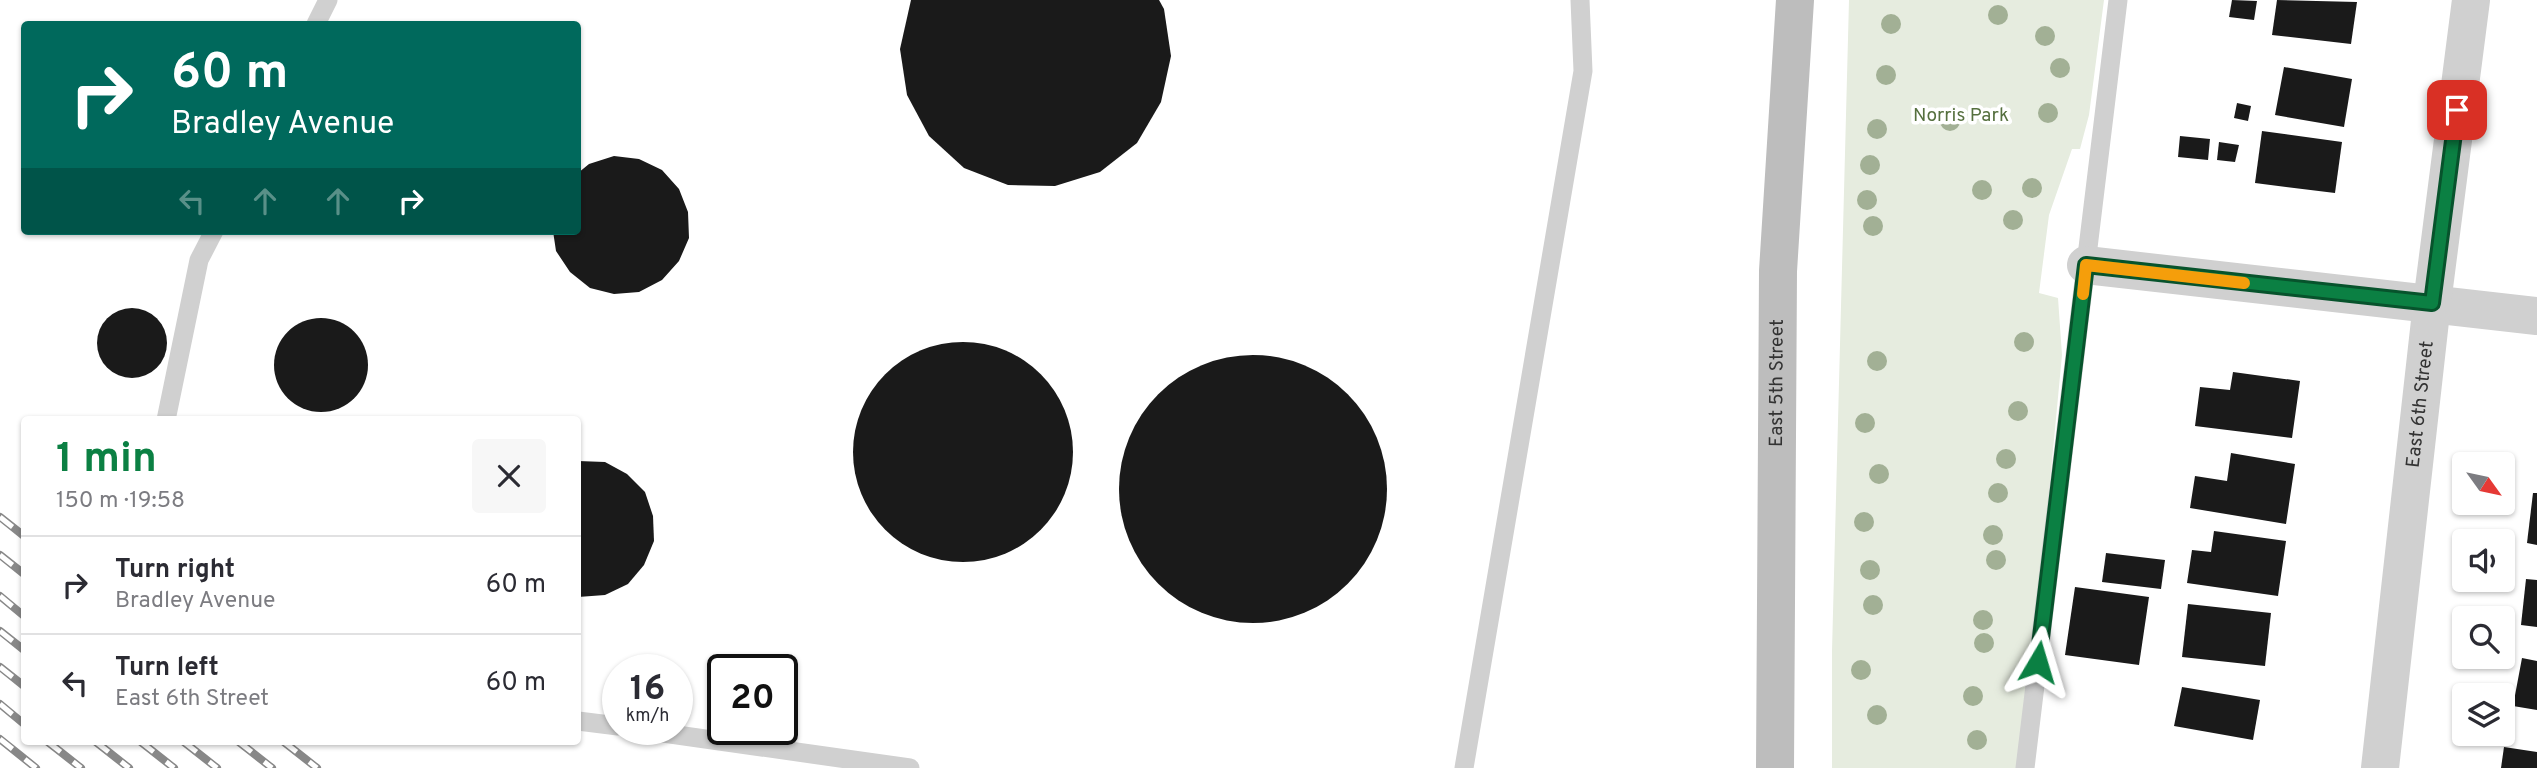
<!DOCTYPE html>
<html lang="en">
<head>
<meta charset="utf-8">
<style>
	:root { --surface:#fff; --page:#f7f7f7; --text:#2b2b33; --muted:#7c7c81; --line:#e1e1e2; --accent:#0b8043 }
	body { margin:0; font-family:Overpass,sans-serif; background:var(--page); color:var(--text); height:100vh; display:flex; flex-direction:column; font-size:26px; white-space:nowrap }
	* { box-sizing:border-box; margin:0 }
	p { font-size:23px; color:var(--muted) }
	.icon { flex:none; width:38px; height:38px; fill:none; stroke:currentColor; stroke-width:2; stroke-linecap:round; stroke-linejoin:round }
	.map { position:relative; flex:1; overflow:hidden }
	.drawer { position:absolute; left:21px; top:416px; width:560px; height:329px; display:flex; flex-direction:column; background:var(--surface); border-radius:7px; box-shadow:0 2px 5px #0004 }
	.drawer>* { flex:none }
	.hud { position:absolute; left:21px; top:21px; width:560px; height:214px; border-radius:7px; box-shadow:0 2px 5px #0004; background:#00695c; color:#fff; overflow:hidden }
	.needle { width:46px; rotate:123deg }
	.tools { position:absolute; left:2452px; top:452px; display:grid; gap:14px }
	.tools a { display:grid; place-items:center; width:63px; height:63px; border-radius:7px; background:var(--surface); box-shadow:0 2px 5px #0004; font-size:35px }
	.speed { position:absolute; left:602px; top:654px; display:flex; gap:14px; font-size:35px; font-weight:700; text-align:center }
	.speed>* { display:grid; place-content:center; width:91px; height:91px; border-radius:50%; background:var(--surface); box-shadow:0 2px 5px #0004; line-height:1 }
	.speed small { font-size:18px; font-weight:400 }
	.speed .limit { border:4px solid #111; border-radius:10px; background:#fff; color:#111 }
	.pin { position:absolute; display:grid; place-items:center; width:60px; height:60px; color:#fff; margin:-30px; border-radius:14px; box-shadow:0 4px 10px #0006 }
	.me { position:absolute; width:77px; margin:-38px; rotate:7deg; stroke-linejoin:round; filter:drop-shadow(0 0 5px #0008) }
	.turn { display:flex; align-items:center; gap:24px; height:147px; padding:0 35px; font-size:32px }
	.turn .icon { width:91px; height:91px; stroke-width:2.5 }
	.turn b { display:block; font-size:49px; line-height:60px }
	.lanes { display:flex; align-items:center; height:66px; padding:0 35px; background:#0003; justify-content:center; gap:35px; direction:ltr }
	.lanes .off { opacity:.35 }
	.round { display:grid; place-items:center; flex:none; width:74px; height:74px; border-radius:7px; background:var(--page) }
	.summary { display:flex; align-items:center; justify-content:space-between; height:119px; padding:0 35px }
	h1 { font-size:42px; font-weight:700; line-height:52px; color:var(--accent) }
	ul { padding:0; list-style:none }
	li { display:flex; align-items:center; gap:21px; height:98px; padding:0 35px; border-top:2px solid var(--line) }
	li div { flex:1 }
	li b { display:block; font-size:26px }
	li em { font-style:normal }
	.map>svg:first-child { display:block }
	.green { fill:#e6ecdf }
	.building { fill:#1a1a1a }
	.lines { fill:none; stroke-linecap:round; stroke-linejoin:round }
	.lane { stroke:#d0d0d0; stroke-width:19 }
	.street { stroke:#d0d0d0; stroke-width:38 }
	.secondary { stroke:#bdbdbd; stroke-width:38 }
	.rail-casing { stroke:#888; stroke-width:8 }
	.rail { stroke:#fff; stroke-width:5; stroke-dasharray:16; stroke-linecap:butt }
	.tree { fill:#a2b095 }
	.route-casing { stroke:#07532c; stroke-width:18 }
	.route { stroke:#0b8043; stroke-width:12 }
	.slow { stroke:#f59e0b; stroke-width:12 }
	.labels { text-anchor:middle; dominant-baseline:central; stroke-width:7; stroke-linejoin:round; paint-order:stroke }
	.park-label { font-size:19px; fill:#56703f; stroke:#fff }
	.street-label { font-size:19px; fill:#333; stroke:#fff }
</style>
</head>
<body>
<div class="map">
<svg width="2537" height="768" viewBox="0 0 2537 768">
	<rect width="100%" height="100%" fill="#fff"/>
	<path class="green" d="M1849,0H2104L2089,115L2080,149H2072L2049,215L2039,293L2058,298L2062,355L2042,566L2017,768H1832V651Z"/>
	<g class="building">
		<path d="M911,0H1159L1164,9L1171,56L1161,102L1137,143L1100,172L1055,186L1008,185L964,168L929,136L907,95L900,49Z"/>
		<path d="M2232,0L2257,1L2254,20L2229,17Z"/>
		<path d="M2277,0L2357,2L2351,44L2272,35Z"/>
		<path d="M2284,67L2352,79L2344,127L2275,115Z"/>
		<path d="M2237,103L2251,106L2248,121L2234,118Z"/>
		<path d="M2262,131L2342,142L2335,193L2255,183Z"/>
		<path d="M2180,136L2210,139L2208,160L2178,157Z"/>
		<path d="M2219,142L2239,145L2235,162L2217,160Z"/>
		<path d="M614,156L639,159L662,170L679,189L688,212L689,238L679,261L662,280L639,292L614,294L590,288L570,272L556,251L553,231H578V173L589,164Z"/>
		<circle cx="132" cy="343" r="35"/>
		<circle cx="321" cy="365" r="47"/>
		<circle cx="963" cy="452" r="110"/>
		<circle cx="1253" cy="489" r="134"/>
		<path d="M2233,372L2300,381L2292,438L2195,426L2200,387L2230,390Z"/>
		<path d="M2231,453L2295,464L2286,524L2190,508L2195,476L2227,481Z"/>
		<path d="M578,461L605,462L627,474L645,492L653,516L654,541L644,565L628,584L605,595L578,597Z"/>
		<path d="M2533,493H2537V545L2527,543Z"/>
		<path d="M2214,531L2286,541L2278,596L2187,583L2192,550L2211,552Z"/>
		<path d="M2106,553L2165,560L2161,589L2102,582Z"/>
		<path d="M2526,579L2537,580V627L2521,625Z"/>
		<path d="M2075,587L2149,597L2139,665L2065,655Z"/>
		<path d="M2188,604L2271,613L2265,666L2182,657Z"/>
		<path d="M2522,658L2537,661V710L2513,706Z"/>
		<path d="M2182,687L2260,700L2253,740L2174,726Z"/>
		<path d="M2504,747L2537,752V768H2501Z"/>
	</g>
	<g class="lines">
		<g class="lane">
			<path d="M316,24L328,0"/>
			<path d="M166,420L199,260L214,231"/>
			<path d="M578,721L618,726"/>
			<path d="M642,730L910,768"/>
			<path d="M1464,768L1583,71L1580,0"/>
			<path d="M2025,768L2118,0"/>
		</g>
		<g class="street">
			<path d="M2086,265L2537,316"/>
			<path id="s1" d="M2380,768L2432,303L2471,0"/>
		</g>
		<path class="secondary" id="s2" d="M1775,768L1778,271L1795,0"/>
		<defs>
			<g id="rail">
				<path d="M0,517L24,536"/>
				<path d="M0,555L24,574"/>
				<path d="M0,596L24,616"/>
				<path d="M0,631L24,650"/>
				<path d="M0,667L24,686"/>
				<path d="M0,704L24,724"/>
				<path d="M0,739L36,768"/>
				<path d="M48,742L81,768"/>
				<path d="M96,742L129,768"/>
				<path d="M141,742L174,768"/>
				<path d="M184,742L217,768"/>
				<path d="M239,742L272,768"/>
				<path d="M284,742L317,768"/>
			</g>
		</defs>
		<use href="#rail" class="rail-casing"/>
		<use href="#rail" class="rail"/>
	</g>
	<g class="tree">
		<circle cx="1998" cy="15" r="10"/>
		<circle cx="1891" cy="24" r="10"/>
		<circle cx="2045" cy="36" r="10"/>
		<circle cx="2060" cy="68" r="10"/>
		<circle cx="1886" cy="75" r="10"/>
		<circle cx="2048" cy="113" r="10"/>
		<circle cx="1950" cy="121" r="10"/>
		<circle cx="1877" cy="129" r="10"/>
		<circle cx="1870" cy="165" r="10"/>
		<circle cx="2032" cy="188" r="10"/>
		<circle cx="1982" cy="190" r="10"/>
		<circle cx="1867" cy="200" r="10"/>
		<circle cx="2013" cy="220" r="10"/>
		<circle cx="1873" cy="226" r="10"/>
		<circle cx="2024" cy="342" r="10"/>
		<circle cx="1877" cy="361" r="10"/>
		<circle cx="2018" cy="411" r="10"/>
		<circle cx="1865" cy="423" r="10"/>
		<circle cx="2006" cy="459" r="10"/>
		<circle cx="1879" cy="474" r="10"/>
		<circle cx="1998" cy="493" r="10"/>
		<circle cx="1864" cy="522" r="10"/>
		<circle cx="1993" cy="535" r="10"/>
		<circle cx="1996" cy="560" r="10"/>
		<circle cx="1870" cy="570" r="10"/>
		<circle cx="1873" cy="605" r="10"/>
		<circle cx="1983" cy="620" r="10"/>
		<circle cx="1984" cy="643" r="10"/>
		<circle cx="1861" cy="670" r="10"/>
		<circle cx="1973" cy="696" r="10"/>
		<circle cx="1877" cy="715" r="10"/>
		<circle cx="1977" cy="740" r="10"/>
	</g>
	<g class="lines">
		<defs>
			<path id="route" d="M2038,662L2086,265L2432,303L2457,110"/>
		</defs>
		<use href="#route" class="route-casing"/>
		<use href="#route" class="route"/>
		<path class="slow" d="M2083,294L2086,265L2244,283"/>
	</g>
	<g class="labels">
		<g class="park-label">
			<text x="1961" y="116">Norris Park</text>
		</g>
		<g class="street-label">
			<text stroke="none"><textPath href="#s2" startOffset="385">East 5th Street</textPath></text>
			<text stroke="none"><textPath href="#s1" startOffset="366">East 6th Street</textPath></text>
		</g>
	</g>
</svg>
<div class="tools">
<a><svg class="needle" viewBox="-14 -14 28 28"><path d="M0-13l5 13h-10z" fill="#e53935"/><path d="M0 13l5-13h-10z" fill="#7c7c81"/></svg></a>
<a><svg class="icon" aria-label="sound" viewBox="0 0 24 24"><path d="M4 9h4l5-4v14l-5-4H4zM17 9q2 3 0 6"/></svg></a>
<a><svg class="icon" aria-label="search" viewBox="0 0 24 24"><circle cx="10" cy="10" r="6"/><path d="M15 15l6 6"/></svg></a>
<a><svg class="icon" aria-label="layers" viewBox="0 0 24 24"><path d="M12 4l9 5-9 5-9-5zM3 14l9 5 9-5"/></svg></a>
</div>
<div class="speed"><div>16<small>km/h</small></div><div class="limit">20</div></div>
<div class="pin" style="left:2457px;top:110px;background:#d93025"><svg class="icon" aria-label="arrive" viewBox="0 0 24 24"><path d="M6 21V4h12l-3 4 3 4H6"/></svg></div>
<svg class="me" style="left:2038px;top:662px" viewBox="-20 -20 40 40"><path d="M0-17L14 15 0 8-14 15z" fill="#0b8043" stroke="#fff" stroke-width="4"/></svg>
<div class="hud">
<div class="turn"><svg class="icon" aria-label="right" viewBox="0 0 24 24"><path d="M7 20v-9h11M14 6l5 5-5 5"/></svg><div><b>60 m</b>Bradley Avenue</div></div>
<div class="lanes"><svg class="icon off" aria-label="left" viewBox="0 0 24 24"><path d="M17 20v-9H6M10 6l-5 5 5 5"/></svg><svg class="icon off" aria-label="ahead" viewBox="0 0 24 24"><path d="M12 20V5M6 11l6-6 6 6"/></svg><svg class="icon off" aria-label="ahead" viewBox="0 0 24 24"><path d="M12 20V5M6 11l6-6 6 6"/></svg><svg class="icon" aria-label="right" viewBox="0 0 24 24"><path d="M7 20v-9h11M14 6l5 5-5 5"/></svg></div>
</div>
<section class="drawer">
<div class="summary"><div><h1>1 min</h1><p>150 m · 19:58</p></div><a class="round"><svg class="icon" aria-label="close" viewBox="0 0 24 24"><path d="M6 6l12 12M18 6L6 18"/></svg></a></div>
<ul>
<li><svg class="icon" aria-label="right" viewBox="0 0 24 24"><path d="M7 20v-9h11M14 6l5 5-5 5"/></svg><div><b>Turn right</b><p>Bradley Avenue</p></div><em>60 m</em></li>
<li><svg class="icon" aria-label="left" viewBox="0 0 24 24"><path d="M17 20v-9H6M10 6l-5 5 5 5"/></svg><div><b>Turn left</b><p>East 6th Street</p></div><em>60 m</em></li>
</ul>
</section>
</div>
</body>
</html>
